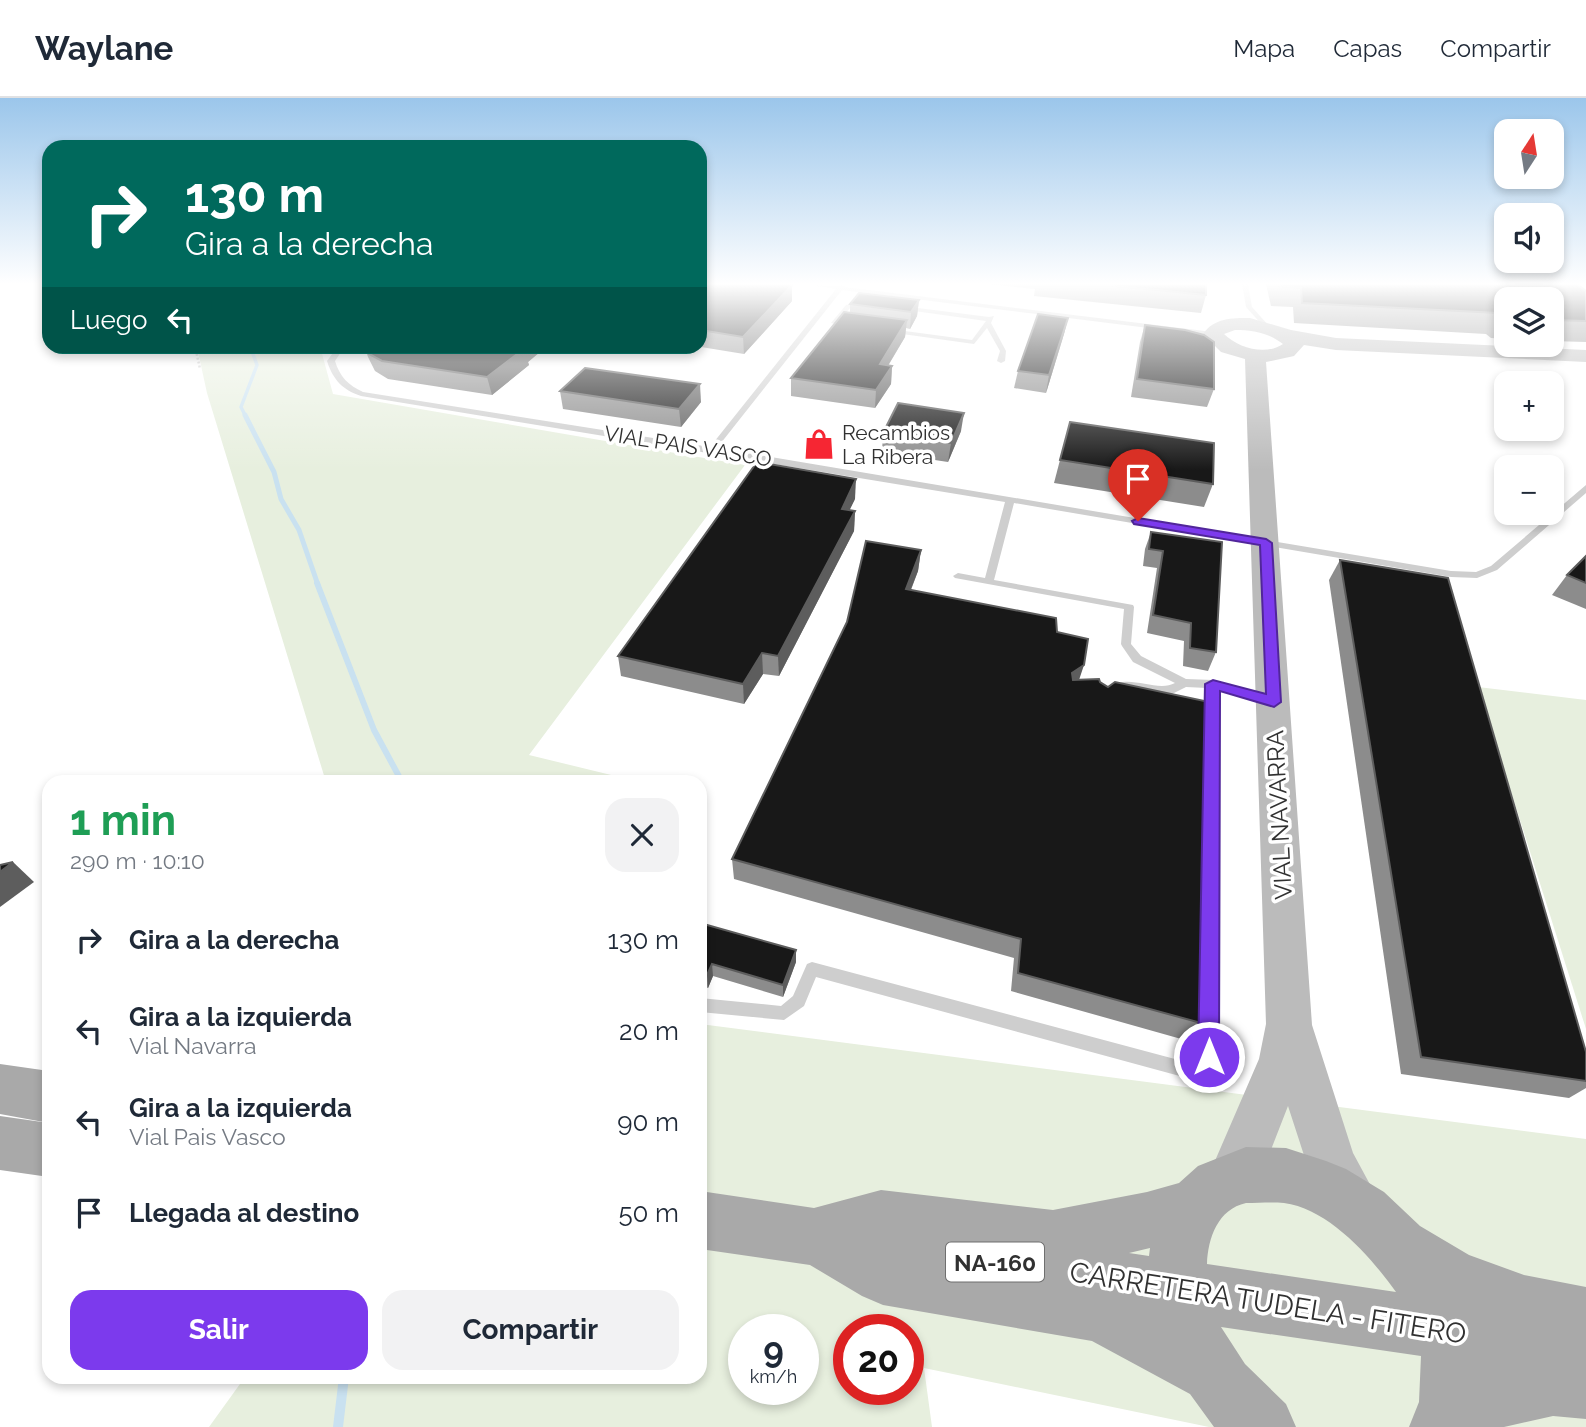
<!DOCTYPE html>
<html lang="es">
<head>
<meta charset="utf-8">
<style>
	:root { --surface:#fff; --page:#f2f2f3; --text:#1f2937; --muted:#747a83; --line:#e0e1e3; --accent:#7c3aed }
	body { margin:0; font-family:Raleway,sans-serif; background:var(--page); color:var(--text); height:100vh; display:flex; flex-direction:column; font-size:26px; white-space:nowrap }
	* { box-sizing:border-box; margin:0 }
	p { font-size:23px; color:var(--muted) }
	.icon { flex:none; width:38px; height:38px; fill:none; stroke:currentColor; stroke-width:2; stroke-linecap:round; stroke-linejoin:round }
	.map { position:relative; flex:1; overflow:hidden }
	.details { position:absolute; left:42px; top:677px; width:665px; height:609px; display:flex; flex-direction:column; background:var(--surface); border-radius:21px; box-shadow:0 4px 10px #0003 }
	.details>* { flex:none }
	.banner { position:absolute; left:42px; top:42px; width:665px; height:214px; border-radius:21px; box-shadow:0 4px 10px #0003; background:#00695c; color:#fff; overflow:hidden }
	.needle { width:46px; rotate:12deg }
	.buttons { position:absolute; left:1494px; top:21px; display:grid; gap:14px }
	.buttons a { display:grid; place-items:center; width:70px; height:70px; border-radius:14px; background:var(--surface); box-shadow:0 4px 10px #0003; font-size:35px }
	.speed { position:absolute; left:728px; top:1216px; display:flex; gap:14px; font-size:35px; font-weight:700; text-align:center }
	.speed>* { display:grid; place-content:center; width:91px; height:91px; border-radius:50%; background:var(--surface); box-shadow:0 4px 10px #0003; line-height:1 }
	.speed small { font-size:18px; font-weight:400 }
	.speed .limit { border:10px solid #d22; background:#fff; color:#111 }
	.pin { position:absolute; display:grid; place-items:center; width:60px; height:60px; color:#fff; margin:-72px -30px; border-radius:50% 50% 50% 0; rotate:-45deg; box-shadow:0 0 7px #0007 }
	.pin .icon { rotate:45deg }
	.me { position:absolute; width:77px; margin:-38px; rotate:0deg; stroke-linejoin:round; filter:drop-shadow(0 0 5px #0008) }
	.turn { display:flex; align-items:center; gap:24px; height:147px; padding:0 28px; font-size:32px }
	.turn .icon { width:91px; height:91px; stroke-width:2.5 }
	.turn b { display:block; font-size:49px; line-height:60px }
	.then { display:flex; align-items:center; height:66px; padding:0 28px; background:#0003; gap:14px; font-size:26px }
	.round { display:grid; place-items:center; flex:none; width:74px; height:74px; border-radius:21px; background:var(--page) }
	.head { display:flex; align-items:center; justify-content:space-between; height:119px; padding:0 28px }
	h1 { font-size:42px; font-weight:700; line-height:52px; color:#1e9e55 }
	.action { display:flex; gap:14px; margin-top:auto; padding:14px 28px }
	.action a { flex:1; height:80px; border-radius:21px; background:var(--accent); color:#fff; font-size:28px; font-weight:700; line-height:80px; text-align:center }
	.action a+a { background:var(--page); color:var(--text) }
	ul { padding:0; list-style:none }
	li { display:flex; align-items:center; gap:21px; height:91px; padding:0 28px }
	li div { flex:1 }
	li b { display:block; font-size:26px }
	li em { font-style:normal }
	header { display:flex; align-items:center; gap:42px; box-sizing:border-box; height:98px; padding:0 35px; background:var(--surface); border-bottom:2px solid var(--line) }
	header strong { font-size:33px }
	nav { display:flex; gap:38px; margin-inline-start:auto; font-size:24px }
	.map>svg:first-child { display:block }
	.green { fill:#e7efde; fill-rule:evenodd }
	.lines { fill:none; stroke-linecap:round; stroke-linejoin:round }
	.stream-far3 { stroke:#c9e1f0; stroke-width:3.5 }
	.stream-far2 { stroke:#c9e1f0; stroke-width:5 }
	.stream-far1 { stroke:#c9e1f0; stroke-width:6 }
	.stream { stroke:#c9e1f0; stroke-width:10 }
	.path { stroke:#cecece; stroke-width:2.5; stroke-dasharray:2 2; stroke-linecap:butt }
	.lane { fill:#cecece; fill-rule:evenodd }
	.secondary { fill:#bbb; fill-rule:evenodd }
	.primary { fill:#a9a9a9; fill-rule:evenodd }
	.wall { fill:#8c8c8c }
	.shaded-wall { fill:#5d5d5d }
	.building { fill:#181818; stroke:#5d5d5d; stroke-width:2 }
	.route { fill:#7c3aed; stroke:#51269a; stroke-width:2 }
	.labels { text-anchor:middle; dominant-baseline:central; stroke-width:7; stroke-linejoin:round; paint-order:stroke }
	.far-poi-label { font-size:21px; fill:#313131; stroke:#fff; text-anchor:start }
	.far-street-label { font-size:21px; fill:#313131; stroke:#fff }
	.shield { fill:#fff; stroke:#6f6f6f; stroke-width:2 }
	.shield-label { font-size:23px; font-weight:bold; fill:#313131 }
	.street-label { font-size:24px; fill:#313131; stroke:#fff }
	.near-street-label { font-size:28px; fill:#313131; stroke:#fff }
</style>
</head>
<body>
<header>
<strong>Waylane</strong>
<nav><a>Mapa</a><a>Capas</a><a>Compartir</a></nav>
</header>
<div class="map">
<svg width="1586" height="1329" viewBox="0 0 1586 1329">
	<rect width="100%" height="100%" fill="#fff"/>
	<g class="green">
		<path d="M197,249H326L321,252L333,296L745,367L529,657L640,684H326L207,295Z"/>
		<path d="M1478,589L1586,602V931Z"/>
		<path d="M700,926L1586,1041V1329H1209L924,1270L932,1329H209L245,1279H700ZM744,1232H803V1292H744ZM849,1232H908V1292H849Z"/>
	</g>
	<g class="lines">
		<path class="stream-far3" d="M246,319L241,309L257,267L250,248"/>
		<path class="stream-far2" d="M245,317L274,374L281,401L299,432L318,487"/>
		<path class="stream-far1" d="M317,485L374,632L402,684"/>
		<path class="stream" d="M338,1329L344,1279"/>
		<path class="path" d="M195,248L200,271"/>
		<g class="lane">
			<path d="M806,186L838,188L846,186L844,189L1213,234L1216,236L1213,238L842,192L717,350L1451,473L1476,474L1491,468L1586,387V395L1497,472L1477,480L1451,479L1014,405L994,482L1133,507L1134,509L1131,546L1141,558L1186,581L1213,582L1274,599L1276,602L1270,606L1219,591L1218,621L1212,625L1206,621L1207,590L1186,589L1172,596L1140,592H1112L1110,589C1128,575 1157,595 1175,585L1133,564L1122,548L1121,546L1124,511L955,480L953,478L958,475L985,480L1005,404L361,298C343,292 333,282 327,263L338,248H345L335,263C340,279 348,287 363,294L710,349L836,191Z"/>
			<path d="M1242,186H1248L1252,209L1269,228V230H1265L1246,209Z"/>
			<path d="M866,204L868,207L850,210L838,224L853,227V229L831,225L846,207Z"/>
			<path d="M902,208L989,219L994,218L991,225L1006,253L1005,263L1001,265L997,263L1000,253L987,230L974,246L888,234L887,233L890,231L972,242L986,223L900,211V209Z"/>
			<path d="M812,864L1186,964L1201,955V916L1204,911L1209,909L1214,911L1217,916V959L1215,964L1187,980L816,879L804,908L784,922L700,914V900L781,908L793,898L807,866Z"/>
		</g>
		<path class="secondary" d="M1250,220L1291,232L1336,240L1586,252V264L1336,252L1304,247L1294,258L1266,264L1312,927L1353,1055L1380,1105L1372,1124L1353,1132L1334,1124L1313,1085L1288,1008L1253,1098L1234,1105L1215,1098L1208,1079L1259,961L1266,926L1245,261L1221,254L1203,236C1214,220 1232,220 1250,220ZM1235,232C1253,232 1269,235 1283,246C1266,258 1238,250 1224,236Z"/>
		<g class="primary">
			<path d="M0,966L49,973V1025L0,1016Z"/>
			<path d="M0,1018L49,1025V1079L0,1072Z"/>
			<path d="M1246,1049L1286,1050L1326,1063L1346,1071L1384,1094L1420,1128L1469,1157L1524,1177L1586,1189V1321L1553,1318L1504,1329H1409L1419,1304L1421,1258L1221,1229L1245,1266L1286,1306L1296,1329H1214L1190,1296L1092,1243L883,1207L862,1198L810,1167L700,1151V1093L814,1110L881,1092L1053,1112L1147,1094L1179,1085L1198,1068ZM1246,1105C1258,1105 1272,1104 1284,1105C1329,1111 1371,1159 1396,1194L1207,1166C1208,1140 1218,1111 1246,1105ZM1150,1150L1149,1158L1129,1155Z"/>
		</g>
	</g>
	<g class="wall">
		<path d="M700,186L792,203L744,256L695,248H700Z"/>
		<path d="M989,186H1206V197L1201,215L1034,198L1035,191Z"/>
		<path d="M1266,186H1577L1586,193V244L1552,243V201H1507V241L1491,240L1486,236L1294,225L1293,209L1271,208Z"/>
		<path d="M919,202L917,218L910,231L906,230L905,239L888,268H892L891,286L875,310L791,298V280L850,214V206Z"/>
		<path d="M1068,220L1064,236L1046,295L1014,290L1018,273Z"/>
		<path d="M1145,227L1214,291L1207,309L1131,299L1140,244Z"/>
		<path d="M364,248H547L528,264L529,267L492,297L388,281L375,273L368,259Z"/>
		<path d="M560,293L701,304L681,329L563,311Z"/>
		<path d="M961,333L948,364L882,354L883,335Z"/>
		<path d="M1060,362L1213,386L1204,409L1054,385Z"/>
		<path d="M855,401L849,412L855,413L854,433L779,578L763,576L744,606L621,578L618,558Z"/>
		<path d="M1151,434L1222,444L1216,554L1208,573L1183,568L1184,543L1147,535L1157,470L1143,468L1145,451Z"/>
		<path d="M921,452L918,473L911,492L1057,534L1079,581L1212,928L1199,946L1011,893L1014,860L734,781L732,761Z"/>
		<path d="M1586,458V511L1552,497L1567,477Z"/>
		<path d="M1340,462L1586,954V990L1569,1000L1401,976L1329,482Z"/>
		<path d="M700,825L796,864L783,899L713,878L708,890L700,887Z"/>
	</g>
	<g class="shaded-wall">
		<path d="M792,187V203L744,256L743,239Z"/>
		<path d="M919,202L917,218L910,231L911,214Z"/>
		<path d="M1068,220L1064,236L1046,295L1049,277Z"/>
		<path d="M907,222L905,239L878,284L880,266Z"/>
		<path d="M522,248H547L528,264L529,267L492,297L487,279Z"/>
		<path d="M892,268L891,286L875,310L876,292Z"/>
		<path d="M700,286L701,304L681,329L679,311Z"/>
		<path d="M964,315L961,333L948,364L951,345Z"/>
		<path d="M856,381L855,401L841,430L842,411Z"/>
		<path d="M855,413L854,433L779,578L778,558Z"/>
		<path d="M921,452L918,473L903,511L906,491Z"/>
		<path d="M762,555L763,576L744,606L743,586Z"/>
		<path d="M1084,567L1077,588L1065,596L1072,575Z"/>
		<path d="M13,764L34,784L0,809V774Z"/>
		<path d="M796,852V864L783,899V887Z"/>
		<path d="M712,866L713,878L708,890L707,877Z"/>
	</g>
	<g class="building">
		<path d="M700,186H788L792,187L743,239L700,232Z"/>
		<path d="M1094,186H1206V197Z"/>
		<path d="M1278,186H1577L1586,193V223L1552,222V201H1507V220H1502L1498,215L1302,205L1301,190L1279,188Z"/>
		<path d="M859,195L919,202L911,214L850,206Z"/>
		<path d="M844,214L907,222L880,266L892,268L876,292L791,280Z"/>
		<path d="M1038,216L1068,220L1049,277L1018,273Z"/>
		<path d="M1145,227L1185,232L1204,237L1214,244V291L1137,281Z"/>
		<path d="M365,248H522L521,249L525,250L487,279L382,263L369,256Z"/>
		<path d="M585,270L700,286L679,311L560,293Z"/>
		<path d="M898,305L964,315L951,345L883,335Z"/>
		<path d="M1070,324L1214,345L1213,386L1060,362Z"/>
		<path d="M757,364L856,381L842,411L855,413L778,558L762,555L743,586L618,558Z"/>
		<path d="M1151,434L1222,444L1216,554L1190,550L1191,525L1153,517L1163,453L1149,451Z"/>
		<path d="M866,443L921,452L906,491L1056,520L1057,534L1088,541L1084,567L1072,575L1073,582L1099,581L1100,584L1108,589L1115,584L1214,605L1212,928L1018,875L1021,841L732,761L847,524Z"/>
		<path d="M1586,458V485L1567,477Z"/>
		<path d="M1340,462L1448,480L1586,954V983L1421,959Z"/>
		<path d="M13,764L0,774V767Z"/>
		<path d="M700,825L796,852L783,887L712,866L707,877L700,875Z"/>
	</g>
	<linearGradient id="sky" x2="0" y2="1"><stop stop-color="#9bc6eb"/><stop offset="0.5" stop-color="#fff"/><stop offset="1" stop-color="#fff" stop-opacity="0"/></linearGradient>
	<rect width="1586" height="372" fill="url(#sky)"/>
	<path class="route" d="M1138,420L1266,441L1272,445L1281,604L1274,609L1220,593L1219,959L1216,966L1209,969L1201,966L1198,959L1205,586L1213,582L1266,596L1260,447L1134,426L1132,423Z"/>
	<defs>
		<symbol id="shop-bare" viewBox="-9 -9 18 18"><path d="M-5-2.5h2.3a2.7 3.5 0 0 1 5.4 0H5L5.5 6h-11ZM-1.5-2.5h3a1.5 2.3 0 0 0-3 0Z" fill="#f62633" stroke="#fff" stroke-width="2.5" paint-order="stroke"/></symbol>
	</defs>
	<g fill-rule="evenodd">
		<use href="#shop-bare" x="797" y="324" width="44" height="44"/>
	</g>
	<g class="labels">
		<g class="far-poi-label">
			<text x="842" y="334">Recambios<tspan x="842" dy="24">La Ribera</tspan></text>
		</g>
		<g class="far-street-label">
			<text transform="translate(688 348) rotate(9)">VIAL PAIS VASCO</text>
		</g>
		<rect class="shield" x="946" y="1144.5" width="98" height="39" rx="5"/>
		<g class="shield-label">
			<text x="995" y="1164">NA-160</text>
		</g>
		<g class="street-label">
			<text transform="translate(1279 717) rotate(-93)">VIAL NAVARRA</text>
		</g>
		<g class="near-street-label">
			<text transform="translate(1268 1205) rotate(9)">CARRETERA TUDELA - FITERO</text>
		</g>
	</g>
</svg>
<div class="buttons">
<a><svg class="needle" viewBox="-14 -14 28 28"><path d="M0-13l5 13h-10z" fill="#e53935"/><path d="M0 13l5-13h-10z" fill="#747a83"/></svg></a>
<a><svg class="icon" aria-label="sound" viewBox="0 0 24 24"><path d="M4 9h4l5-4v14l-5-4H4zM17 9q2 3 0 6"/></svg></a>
<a><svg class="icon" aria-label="layers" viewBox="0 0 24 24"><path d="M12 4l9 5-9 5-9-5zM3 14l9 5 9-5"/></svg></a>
<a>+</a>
<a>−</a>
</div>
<div class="speed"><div>9<small>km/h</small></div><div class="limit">20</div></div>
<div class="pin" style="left:1138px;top:423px;background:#d93025"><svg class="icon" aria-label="arrive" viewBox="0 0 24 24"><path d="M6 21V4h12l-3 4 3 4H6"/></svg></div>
<svg class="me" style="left:1209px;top:959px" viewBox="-20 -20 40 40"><circle r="17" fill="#7c3aed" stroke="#fff" stroke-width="3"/><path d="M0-11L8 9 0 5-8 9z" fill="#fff"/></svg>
<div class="banner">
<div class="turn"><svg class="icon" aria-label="right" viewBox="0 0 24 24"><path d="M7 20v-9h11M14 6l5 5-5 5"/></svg><div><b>130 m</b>Gira a la derecha</div></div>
<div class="then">Luego<svg class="icon" aria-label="left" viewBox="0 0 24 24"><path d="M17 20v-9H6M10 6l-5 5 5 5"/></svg></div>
</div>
<section class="details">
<div class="head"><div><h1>1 min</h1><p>290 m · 10:10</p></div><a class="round"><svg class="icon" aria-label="close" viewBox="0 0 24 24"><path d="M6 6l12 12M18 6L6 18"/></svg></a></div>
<ul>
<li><svg class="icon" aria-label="right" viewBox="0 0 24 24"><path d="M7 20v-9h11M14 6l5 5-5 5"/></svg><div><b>Gira a la derecha</b></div><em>130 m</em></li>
<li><svg class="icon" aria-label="left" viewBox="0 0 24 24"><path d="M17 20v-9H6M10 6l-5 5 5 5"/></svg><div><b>Gira a la izquierda</b><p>Vial Navarra</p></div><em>20 m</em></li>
<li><svg class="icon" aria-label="left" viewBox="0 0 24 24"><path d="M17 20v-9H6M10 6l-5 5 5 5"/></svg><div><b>Gira a la izquierda</b><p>Vial Pais Vasco</p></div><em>90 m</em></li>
<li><svg class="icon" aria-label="arrive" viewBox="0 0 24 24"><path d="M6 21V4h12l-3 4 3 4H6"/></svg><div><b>Llegada al destino</b></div><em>50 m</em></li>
</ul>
<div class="action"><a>Salir</a><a>Compartir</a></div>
</section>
</div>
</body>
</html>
